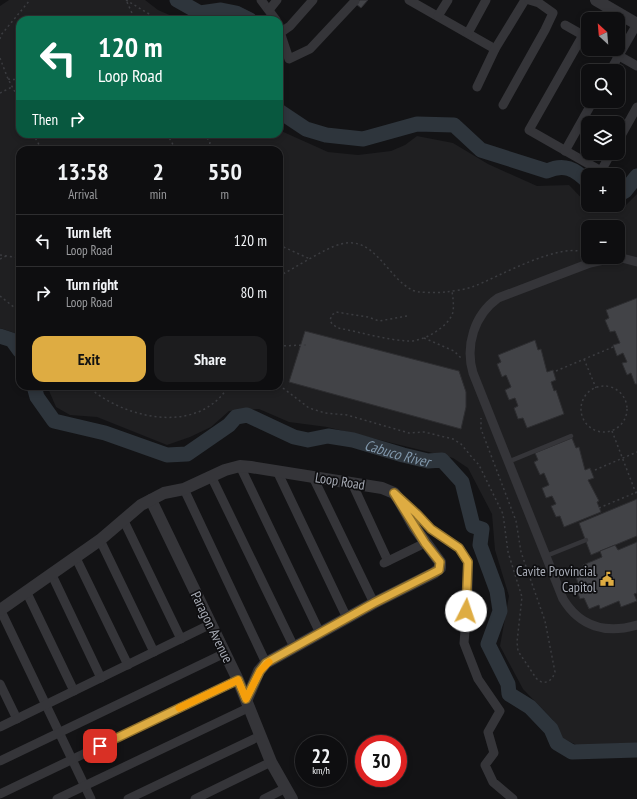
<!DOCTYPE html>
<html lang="en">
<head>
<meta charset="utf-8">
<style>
	:root { --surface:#0e0e10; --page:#1c1c1e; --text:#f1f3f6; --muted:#9b9c9f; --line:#2e2e30; --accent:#deac42 }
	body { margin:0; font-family:"PT Sans Narrow",sans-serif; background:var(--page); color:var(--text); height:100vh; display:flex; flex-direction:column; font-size:15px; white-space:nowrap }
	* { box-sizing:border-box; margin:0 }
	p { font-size:13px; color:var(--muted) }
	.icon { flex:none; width:22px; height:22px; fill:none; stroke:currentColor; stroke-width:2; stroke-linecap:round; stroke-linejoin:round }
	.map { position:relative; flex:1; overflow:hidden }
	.sheet { position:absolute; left:16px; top:146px; width:267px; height:244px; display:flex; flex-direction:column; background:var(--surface); border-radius:12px; box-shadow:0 2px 6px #0003,0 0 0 1px var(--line) }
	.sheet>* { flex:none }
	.guide { position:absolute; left:16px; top:16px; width:267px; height:122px; border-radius:12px; box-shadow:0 2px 6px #0003,0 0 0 1px var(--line); background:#0b6e4f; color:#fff; overflow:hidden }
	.needle { width:26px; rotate:334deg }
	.buttons { position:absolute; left:581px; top:12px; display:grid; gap:8px }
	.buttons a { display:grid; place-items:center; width:44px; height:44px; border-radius:8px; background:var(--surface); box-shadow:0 2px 6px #0003,0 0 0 1px var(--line); font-size:20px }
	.speed { position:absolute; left:295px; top:735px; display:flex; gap:8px; font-size:20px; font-weight:700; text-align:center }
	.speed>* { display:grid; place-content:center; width:52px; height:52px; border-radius:50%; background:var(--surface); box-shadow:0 2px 6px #0003,0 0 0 1px var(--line); line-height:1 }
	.speed small { font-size:10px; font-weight:400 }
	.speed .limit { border:6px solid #d22; background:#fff; color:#111 }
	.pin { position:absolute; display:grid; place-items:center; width:34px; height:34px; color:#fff; margin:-17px; border-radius:8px; box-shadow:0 2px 6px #0006 }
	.me { position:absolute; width:44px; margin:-22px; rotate:4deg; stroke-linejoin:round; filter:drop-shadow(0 0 3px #0008) }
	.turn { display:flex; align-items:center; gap:14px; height:84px; padding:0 16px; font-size:18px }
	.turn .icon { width:52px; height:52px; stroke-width:2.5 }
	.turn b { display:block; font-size:28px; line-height:34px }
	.then { display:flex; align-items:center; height:38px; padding:0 16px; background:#0003; gap:8px; font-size:15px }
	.eta { display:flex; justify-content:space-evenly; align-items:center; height:68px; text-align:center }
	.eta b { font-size:24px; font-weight:800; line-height:28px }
	.action { display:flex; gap:8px; margin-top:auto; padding:8px 16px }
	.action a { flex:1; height:46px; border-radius:12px; background:var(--accent); color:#111; font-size:16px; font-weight:800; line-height:46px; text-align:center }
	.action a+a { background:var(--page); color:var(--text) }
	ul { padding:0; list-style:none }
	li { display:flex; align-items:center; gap:12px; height:52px; padding:0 16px; border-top:1px solid var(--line) }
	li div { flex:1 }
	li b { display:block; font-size:15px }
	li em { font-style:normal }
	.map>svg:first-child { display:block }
	.built { fill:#1f1f21; fill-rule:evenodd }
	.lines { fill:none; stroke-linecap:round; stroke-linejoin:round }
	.river { stroke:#2e353c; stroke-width:15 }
	.building { fill:#424347; stroke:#2d2d30 }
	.path { stroke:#3b3c40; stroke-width:1.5; stroke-dasharray:2 3; stroke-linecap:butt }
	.service { stroke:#353539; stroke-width:4.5 }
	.minor { stroke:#353539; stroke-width:9 }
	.tertiary { stroke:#353539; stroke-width:12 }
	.route-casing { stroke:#90702b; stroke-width:10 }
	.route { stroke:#deac42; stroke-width:7 }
	.slow { stroke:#f59e0b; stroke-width:7 }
	.labels { text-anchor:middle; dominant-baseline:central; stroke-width:3.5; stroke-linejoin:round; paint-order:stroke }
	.street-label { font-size:14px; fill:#a6aab4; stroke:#0e0e10 }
	.poi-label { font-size:14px; fill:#a6aab4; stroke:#0e0e10; text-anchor:end }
	.water-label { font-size:15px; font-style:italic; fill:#8097ab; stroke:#0e0e10 }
</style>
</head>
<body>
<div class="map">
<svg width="637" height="799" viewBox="0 0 637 799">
	<rect width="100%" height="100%" fill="#131315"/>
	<path class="built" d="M9,0H145L158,10L181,20H20V134H279V130L328,152L358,155L391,151L405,145L417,136L453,143L488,164L537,186L569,185L594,211L609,213L624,207L637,194V745L585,749L560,737L553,720L523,689L500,646L509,596L495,550L492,514L468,468L453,458L327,427L289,422L259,409L229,411L211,427L190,437L167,445L97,417L70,415L56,407L47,386H279V150H20V335L0,328V6ZM588,227H618V257H588Z"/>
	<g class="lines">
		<g class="river">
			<path d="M177,0L200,13L221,10L236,13L250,20"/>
			<path d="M279,111L306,129L326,135L363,139L417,124L454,125L481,150L547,171C564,163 575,169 588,182"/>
			<path d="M618,195L625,191L637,176"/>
			<path d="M0,336L12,340L20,351"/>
			<path id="s1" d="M34,386L37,397L54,421L105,433L167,455L187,454L229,425L236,417L247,415L294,437L308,440L328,436L353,440L403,455L428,461L442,460L462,482L473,526L482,529L480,545L497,591L500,611L488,644L508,684L509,694L530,707L551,729L557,743L572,752L637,750"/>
		</g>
	</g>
	<g class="building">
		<path d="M360,0H368L361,8L356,4Z"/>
		<path d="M637,298V384H635L631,373L627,375L622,363L627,362L623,353L617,356L613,345L620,343L615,331L610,332L605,320L609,318L606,310Z"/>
		<path d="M305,331L459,371L466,392V407L461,429L289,382Z"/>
		<path d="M535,340L538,350L541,349L547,372L553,370L556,380L551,382L554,391L556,390L564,414L527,428L523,418L518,419L514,408L518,406L515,398L509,400L505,390L511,387L506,375L502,377L497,364L501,362L498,355Z"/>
		<path d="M572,438L576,448L579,447L585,470L590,468L594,478L588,480L599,501L597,502L601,512L564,527L560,516L556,517L551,506L556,504L552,496L546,498L542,488L549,485L544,473L540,475L534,462L538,460L535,453Z"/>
		<path d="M637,499V536L591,555L579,523Z"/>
		<path d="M637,542V593L634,594L637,601L621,607L619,601L600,609L599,605L589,609L584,598L580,599L575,586L579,585L574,573L584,568L583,565L602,557L600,551L615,545L618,550Z"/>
	</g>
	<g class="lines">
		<g class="path">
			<path d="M126,0L159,20"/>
			<path d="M127,2L135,20"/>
			<path d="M0,39L1,35L30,0"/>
			<path d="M0,58L8,79L20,101"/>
			<path d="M8,79L20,80"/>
			<path d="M0,93L12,87"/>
			<path d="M33,134L42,150"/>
			<path d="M167,134L176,150"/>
			<path d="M204,134L210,142L209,150"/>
			<path d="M279,245L310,259"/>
			<path d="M0,255L20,258"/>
			<path d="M0,259L6,256"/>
			<path d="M279,276C295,268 325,248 341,244C374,235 387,277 412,290C417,293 438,293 445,292C453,291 463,290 472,287C495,279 567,237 588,255"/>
			<path d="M0,296L20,312"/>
			<path d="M407,316L379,321L368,317L336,312L332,315L330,320L332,324L338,328C360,332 386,340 408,341C423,342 449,327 453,312C454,305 453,298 452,291"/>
			<path d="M424,338L454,351L462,359"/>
			<path d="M279,346L306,345"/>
			<path d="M584,359L596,388"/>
			<path d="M556,371L613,347"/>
			<path d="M279,385L309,408L325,413L347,415L409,433L424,432L453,439L461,444L470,455L479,465L503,514L508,552L522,597L517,642L518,651L536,678C543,686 552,682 555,672L545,621L521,552L516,521L481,429V418"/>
			<path d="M87,386C123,418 194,435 226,390L219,386"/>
			<circle cx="604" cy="409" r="23"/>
			<path d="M226,390L230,386"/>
			<path d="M612,431L637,496"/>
			<path d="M595,470L637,452"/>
			<path d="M599,508L637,492"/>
		</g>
		<g class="service">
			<path d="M508,462L571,436"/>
			<path d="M546,556L586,540"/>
		</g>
		<g class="minor">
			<path d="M261,0L276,20"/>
			<path d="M409,0L495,49"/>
			<path d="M269,10L277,0"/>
			<path d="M438,16L448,0"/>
			<path d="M565,25L588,38"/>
			<path d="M279,29L289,59L310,49L355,1"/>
			<path d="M280,33L290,26L313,0"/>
			<path d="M468,33L486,0"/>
			<path d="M583,35L529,130L601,171L611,153"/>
			<path d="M607,49L637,66"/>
			<path d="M610,71L637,24"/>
			<path d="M477,87L495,49L525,0"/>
			<path d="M503,105L545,30L553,13L539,3L529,0"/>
			<path d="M618,141L637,107"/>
			<path d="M565,151L593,101"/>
			<path d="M617,257L590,263L498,298C474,315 465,346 473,373L563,599C580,627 606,634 637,625"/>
			<path d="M618,257L637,262"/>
			<path d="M240,466L320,633"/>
			<path d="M277,471L347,618"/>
			<path d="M211,476L294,647"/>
			<path d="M313,477L374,603"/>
			<path d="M352,483L388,561"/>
			<path d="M184,489L266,663"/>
			<path d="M401,500L431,529L459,548L468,562V595L464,643L478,679L500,711L488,732L494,753L485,765L493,782L513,799"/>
			<path d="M123,519L181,639"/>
			<path d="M100,540L154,652"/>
			<path d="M75,556L128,665"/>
			<path d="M384,563L425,543"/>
			<path d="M51,573L101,678"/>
			<path d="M26,591L74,691"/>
			<path d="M0,609L91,799"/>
			<path d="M0,684L17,719"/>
			<path d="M0,727L211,624"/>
			<path d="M0,761L225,653"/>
			<path d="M0,794L238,680"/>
			<path d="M57,799L250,707"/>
			<path d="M128,799L260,736"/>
			<path d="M195,799L271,762"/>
			<path d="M264,799L286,788"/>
		</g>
		<g class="tertiary">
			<path d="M596,0L637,24"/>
			<path d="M151,500L238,680L271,762L292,799"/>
			<path d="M0,610L100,540L141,505L164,493L184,489L225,470L240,466L251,467L382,488L394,493L398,498L415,528L440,562V568L434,573L374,603L266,663L259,671L247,699"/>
		</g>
	</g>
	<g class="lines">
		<defs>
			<path id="route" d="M100,746L238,680L246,699L260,671L266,663L374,603L439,570L440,562L425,543L394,493L417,514L431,529L459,548L468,562L466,611"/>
		</defs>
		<use href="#route" class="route-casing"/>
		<use href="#route" class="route"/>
		<path class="slow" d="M179,708L238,680L246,699L260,671L269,662"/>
	</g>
	<defs>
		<symbol id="civic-bare" viewBox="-9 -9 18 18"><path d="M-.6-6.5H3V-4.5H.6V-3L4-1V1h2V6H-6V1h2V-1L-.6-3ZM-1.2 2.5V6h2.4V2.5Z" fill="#deac42" stroke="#0e0e10" stroke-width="2.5" paint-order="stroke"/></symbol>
	</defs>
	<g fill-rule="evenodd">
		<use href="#civic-bare" x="597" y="569" width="20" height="20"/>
	</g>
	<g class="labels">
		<g class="street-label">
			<text transform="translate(340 481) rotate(9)">Loop Road</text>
			<text transform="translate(212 627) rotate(64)">Paragon Avenue</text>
		</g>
		<g class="poi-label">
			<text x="596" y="571">Cavite Provincial<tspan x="596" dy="16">Capitol</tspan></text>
		</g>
		<g class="water-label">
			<text stroke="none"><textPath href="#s1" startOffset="410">Cabuco River</textPath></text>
		</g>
	</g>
</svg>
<div class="buttons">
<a><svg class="needle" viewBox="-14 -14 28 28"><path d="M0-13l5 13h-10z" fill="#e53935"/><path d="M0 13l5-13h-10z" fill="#9b9c9f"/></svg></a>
<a><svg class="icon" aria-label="search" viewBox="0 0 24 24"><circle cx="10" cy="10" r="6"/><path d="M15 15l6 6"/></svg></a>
<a><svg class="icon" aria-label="layers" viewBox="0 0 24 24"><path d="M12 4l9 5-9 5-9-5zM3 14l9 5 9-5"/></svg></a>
<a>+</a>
<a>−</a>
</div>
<div class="speed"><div>22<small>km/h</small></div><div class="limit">30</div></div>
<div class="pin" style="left:100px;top:746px;background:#d93025"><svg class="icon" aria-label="arrive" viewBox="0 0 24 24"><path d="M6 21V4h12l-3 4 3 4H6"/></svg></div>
<svg class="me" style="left:466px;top:611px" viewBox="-20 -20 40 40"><circle r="19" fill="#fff"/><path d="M0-13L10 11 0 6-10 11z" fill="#deac42"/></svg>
<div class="guide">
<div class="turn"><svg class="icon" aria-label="left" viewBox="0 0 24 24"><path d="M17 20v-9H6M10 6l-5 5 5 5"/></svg><div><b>120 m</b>Loop Road</div></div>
<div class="then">Then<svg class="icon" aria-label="right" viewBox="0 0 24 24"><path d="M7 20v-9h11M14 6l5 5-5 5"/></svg></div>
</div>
<section class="sheet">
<div class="eta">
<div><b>13:58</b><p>Arrival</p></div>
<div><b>2</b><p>min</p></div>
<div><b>550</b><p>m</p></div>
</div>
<ul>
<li><svg class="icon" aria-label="left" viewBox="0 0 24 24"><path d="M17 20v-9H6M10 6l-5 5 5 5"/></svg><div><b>Turn left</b><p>Loop Road</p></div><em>120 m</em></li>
<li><svg class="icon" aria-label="right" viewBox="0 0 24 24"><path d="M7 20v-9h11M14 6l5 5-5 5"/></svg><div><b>Turn right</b><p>Loop Road</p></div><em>80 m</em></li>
</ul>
<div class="action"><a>Exit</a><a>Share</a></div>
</section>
</div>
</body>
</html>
